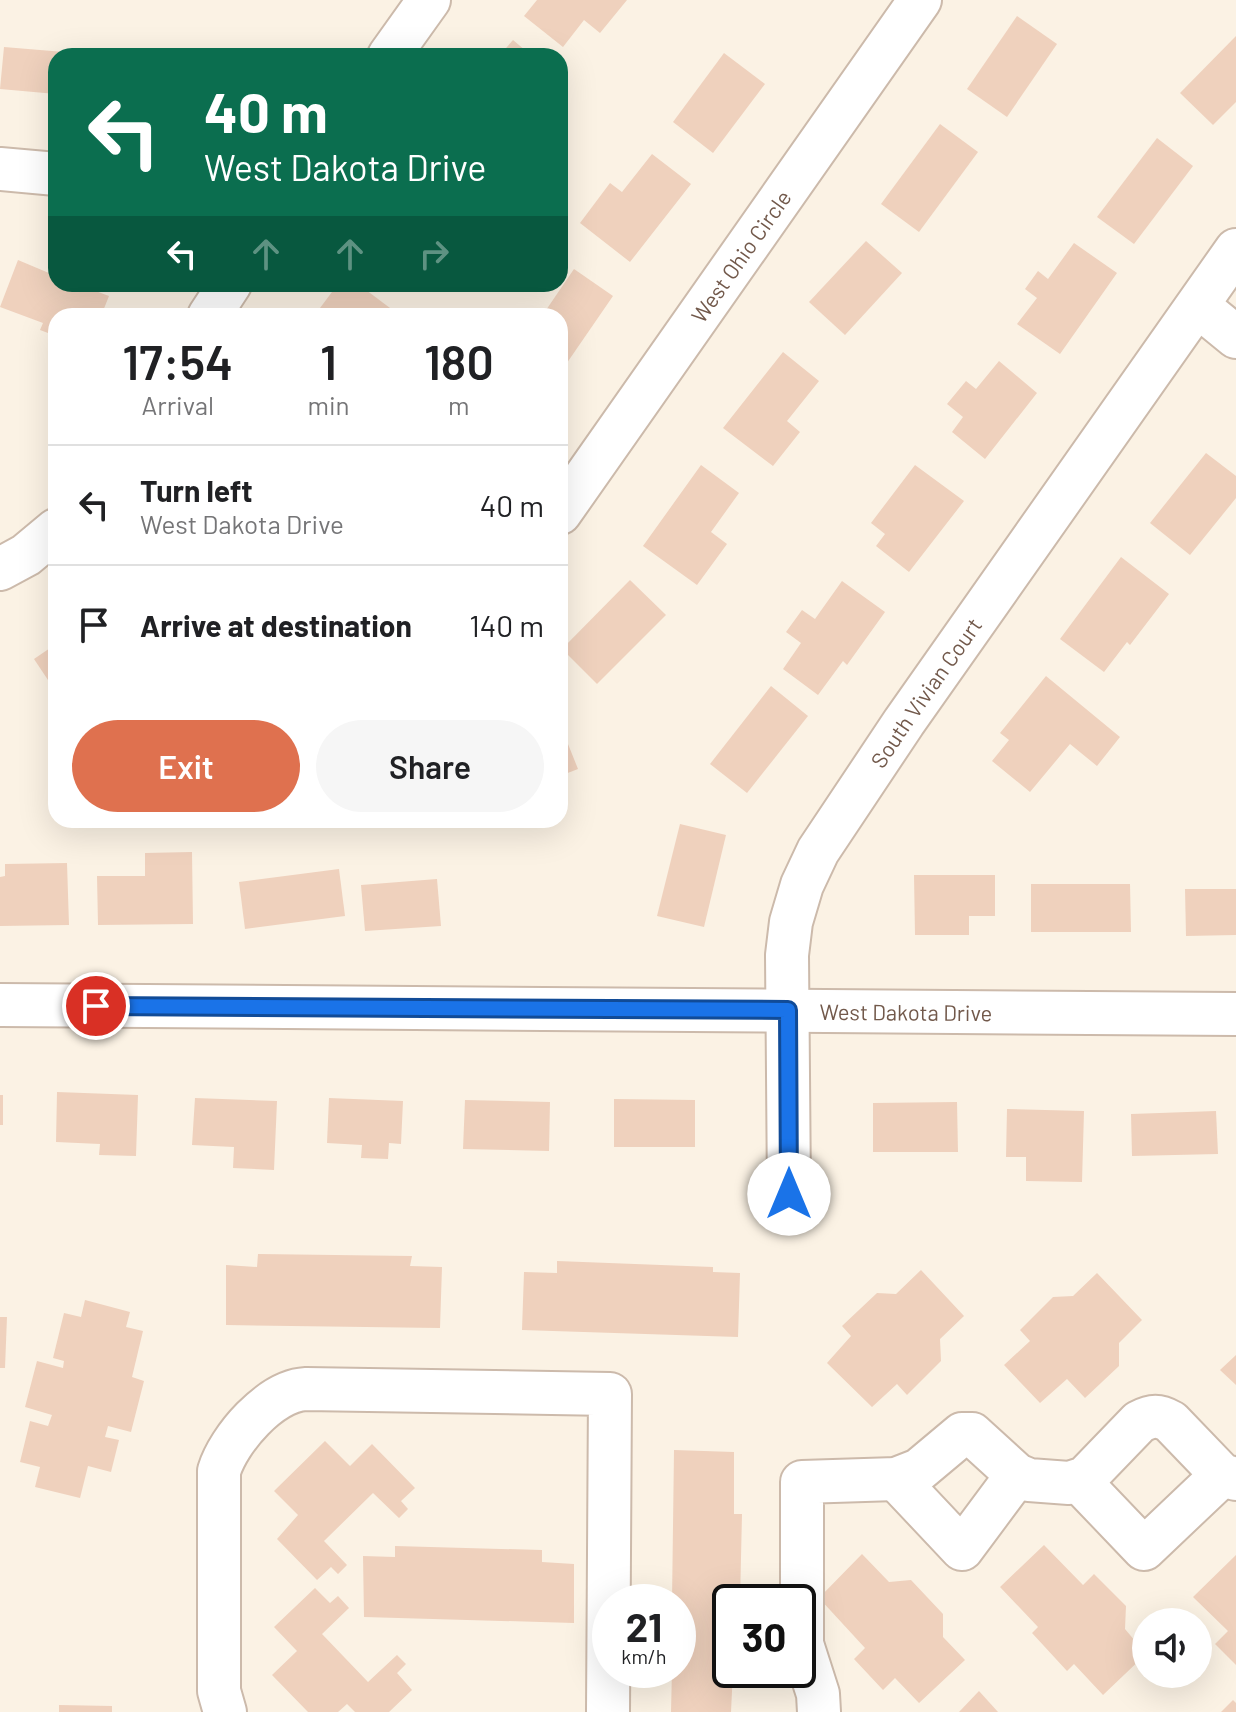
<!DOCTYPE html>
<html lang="en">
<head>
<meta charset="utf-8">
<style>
	:root { --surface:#fff; --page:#f6f6f6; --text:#202124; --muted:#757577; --line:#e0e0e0; --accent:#df714f }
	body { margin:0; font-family:Barlow,sans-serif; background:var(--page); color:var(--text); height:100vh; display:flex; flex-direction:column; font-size:30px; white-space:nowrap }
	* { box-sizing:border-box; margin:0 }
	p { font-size:26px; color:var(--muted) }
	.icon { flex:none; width:44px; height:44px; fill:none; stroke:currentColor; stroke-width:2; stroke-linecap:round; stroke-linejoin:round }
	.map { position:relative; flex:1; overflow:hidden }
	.details { position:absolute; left:48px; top:308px; width:520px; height:520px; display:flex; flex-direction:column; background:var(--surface); border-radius:24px; box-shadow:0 8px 32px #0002 }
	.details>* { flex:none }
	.hud { position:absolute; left:48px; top:48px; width:520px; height:244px; border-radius:24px; box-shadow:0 8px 32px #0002; background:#0b6e4f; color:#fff; overflow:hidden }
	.fabs { position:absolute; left:1132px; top:1608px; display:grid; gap:16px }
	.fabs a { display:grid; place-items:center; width:80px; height:80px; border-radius:50%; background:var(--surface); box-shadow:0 8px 32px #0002; font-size:40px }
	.speed { position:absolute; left:592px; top:1584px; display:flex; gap:16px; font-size:40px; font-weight:700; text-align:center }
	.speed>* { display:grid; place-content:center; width:104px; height:104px; border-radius:50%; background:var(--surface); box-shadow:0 8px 32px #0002; line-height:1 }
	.speed small { font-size:20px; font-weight:400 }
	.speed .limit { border:4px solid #111; border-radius:12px; background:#fff; color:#111 }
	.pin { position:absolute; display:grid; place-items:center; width:68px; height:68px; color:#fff; margin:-34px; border:4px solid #fff; border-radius:50%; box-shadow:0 2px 8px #0007 }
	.me { position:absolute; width:88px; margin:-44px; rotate:0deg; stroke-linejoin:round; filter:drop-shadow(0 0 6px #0008) }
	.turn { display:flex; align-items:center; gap:28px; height:168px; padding:0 24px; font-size:36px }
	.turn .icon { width:104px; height:104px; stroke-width:2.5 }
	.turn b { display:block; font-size:56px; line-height:68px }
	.lanes { display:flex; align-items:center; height:76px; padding:0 24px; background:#0003; justify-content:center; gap:40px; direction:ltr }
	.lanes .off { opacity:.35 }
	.eta { display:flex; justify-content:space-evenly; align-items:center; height:136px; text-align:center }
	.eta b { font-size:48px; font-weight:600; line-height:56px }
	.action { display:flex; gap:16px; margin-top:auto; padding:16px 24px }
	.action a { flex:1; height:92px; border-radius:48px; background:var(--accent); color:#fff; font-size:32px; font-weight:600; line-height:92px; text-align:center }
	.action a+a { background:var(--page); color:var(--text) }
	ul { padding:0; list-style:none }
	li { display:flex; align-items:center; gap:24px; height:120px; padding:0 24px; border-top:2px solid var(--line) }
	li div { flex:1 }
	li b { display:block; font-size:30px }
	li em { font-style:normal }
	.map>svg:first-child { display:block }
	.building { fill:#efd1bd }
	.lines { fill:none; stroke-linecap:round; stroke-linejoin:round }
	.minor-casing { stroke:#ccbaab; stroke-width:46 }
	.minor { stroke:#fff; stroke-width:42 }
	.route-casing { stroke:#114b97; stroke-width:20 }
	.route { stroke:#1a73e8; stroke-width:14 }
	.labels { text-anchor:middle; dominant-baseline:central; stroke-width:8; stroke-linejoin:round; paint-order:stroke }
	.street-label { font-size:22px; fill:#72594b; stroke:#fef6ea }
</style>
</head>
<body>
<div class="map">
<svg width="1236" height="1712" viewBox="0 0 1236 1712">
	<rect width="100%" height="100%" fill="#fbf2e4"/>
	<g class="building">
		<path d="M537,0H627L600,33L584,20L563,47L524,16Z"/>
		<path d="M1017,16L1057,44L1007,117L967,89Z"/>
		<path d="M1236,36V102L1213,125L1180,93Z"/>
		<path d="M513,40L532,56H499Z"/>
		<path d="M4,47L88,54V56H56V94L0,89Z"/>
		<path d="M724,53L765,84L713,153L673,122Z"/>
		<path d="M940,124L978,152L919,232L881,204Z"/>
		<path d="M1157,138L1193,166L1134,244L1097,217Z"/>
		<path d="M652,154L691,184L630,262L580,223L610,183L622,192Z"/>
		<path d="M866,241L902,273L845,335L809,302Z"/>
		<path d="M1074,243L1117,273L1060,354L1017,324L1037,298L1025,289L1038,271L1048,279Z"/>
		<path d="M18,260L56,276V284H77L109,296L101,316H56V336L40,330L43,323L0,307Z"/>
		<path d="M574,269L613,296L560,373V316H542Z"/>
		<path d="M338,284H358L398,314L314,316Z"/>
		<path d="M783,352L819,381L787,421L800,432L773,466L723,428Z"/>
		<path d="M999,361L1037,393L985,459L952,432L963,417L947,404L966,381L976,389Z"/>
		<path d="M1206,453L1236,476V498L1190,555L1150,523Z"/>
		<path d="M701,465L739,493L711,532L727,544L697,585L643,546Z"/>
		<path d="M915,465L964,501L909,572L876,546L885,534L871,523Z"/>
		<path d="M1121,557L1169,594L1130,645L1127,642L1104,672L1060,639Z"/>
		<path d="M630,580L666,615L597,684L562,649Z"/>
		<path d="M842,581L885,612L847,665L843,661L818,695L783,669L801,643L786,632L802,610L815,619Z"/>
		<path d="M56,644V692L34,659Z"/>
		<path d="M1046,676L1120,737L1097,766L1070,744L1030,792L992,761L1009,740L1000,733Z"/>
		<path d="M771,686L808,716L747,793L710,764Z"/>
		<path d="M560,724L578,769L560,776Z"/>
		<path d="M680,824L726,835L704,927L657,916Z"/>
		<path d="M192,852L193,924L98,925L97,876H145V853Z"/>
		<path d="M67,863L69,925L0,926V877L5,876V864Z"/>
		<path d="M339,869L345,916L245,929L239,882Z"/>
		<path d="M914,875H995V916H969V935H915Z"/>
		<path d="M437,879L441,926L365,931L361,885Z"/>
		<path d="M1031,884H1130L1131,932H1031Z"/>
		<path d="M1185,889H1236V935L1186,936Z"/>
		<path d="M57,1092L138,1095L136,1156L99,1155L100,1144L56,1142Z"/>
		<rect x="0" y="1095" width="3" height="30"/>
		<path d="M195,1098L277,1101L274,1170L233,1168L234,1147L192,1145Z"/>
		<path d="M329,1098L403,1101L401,1144L389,1143L388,1159L361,1158L362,1145L327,1143Z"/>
		<path d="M614,1099L695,1100V1147H614Z"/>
		<path d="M465,1100L550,1102L549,1151L463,1149Z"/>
		<path d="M957,1102L958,1152H873V1103Z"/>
		<path d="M1007,1109L1084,1111L1082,1182L1026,1181V1157H1006Z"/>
		<path d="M1216,1111L1218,1154L1132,1156L1131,1114Z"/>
		<path d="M258,1254L412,1256L410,1266L442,1267L440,1328L226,1325V1265L257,1267Z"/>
		<path d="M557,1261L713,1267V1272L740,1273L738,1337L522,1330L524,1272L557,1273Z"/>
		<path d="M921,1270L964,1316L940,1339L941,1361L907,1395L897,1384L872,1407L827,1363L851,1336L842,1326L877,1293L896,1294Z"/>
		<path d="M1097,1273L1142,1320L1119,1343V1366L1085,1398L1067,1379L1040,1403L1004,1365L1030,1341L1020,1330L1053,1297L1073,1296Z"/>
		<path d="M85,1300L130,1312L126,1327L143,1331L132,1377L144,1381L131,1432L108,1426L105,1437L119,1440L111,1472L88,1466L80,1498L35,1487L40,1467L20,1462L30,1421L48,1426L52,1415L25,1407L37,1361L63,1368L64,1361L53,1358L64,1313L81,1317Z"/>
		<path d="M0,1317H7L5,1368H0Z"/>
		<path d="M1236,1355V1385L1220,1370Z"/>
		<path d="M325,1441L350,1466L372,1444L415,1488L401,1501L408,1509L399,1518L373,1493L324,1541L347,1565L338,1574L331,1567L317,1580L277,1539L298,1515L274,1491Z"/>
		<path d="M674,1450L734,1452V1514H742L740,1602H730V1670H733L731,1712H671L672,1670H678V1602H672Z"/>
		<path d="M1044,1545L1083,1585L1094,1574L1126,1606L1125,1629L1146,1654L1103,1695L1074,1664L1067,1671L1032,1633L1038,1627L1000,1587Z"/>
		<path d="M395,1546L542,1550V1562L574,1564V1623L364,1617L363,1556L395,1557Z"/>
		<path d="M862,1554L889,1582L911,1580L943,1614V1637L965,1660L919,1703L895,1678L883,1690L854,1659L865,1648L819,1598Z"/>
		<path d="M1236,1555V1665L1215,1644L1228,1631L1193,1597Z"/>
		<path d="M315,1588L330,1603L338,1596L349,1608L322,1634L368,1682L397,1655L406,1664L397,1673L412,1690L389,1712H355L347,1704L338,1712H308L272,1675L297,1651L274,1627Z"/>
		<path d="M979,1691L998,1712H959Z"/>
		<path d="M1233,1700L1236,1703V1712H1221Z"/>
		<path d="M59,1705L112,1706V1712H59Z"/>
	</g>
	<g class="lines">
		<defs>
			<g id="minor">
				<path d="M389,56L429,0"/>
				<path d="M0,169L56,174"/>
				<path d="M1198,306L1236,337"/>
				<path d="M209,316L230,284"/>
				<path id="s1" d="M560,513L920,0"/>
				<path d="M0,569L26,555L56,530"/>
				<path id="s2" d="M0,1005L1236,1014"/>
				<path id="s3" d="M789,1194L787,955L791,922L802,885L818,851L904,722L1236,250"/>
				<path d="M896,1479L962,1549L1017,1475"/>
				<path d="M1079,1481L1144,1549L1222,1475"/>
				<path d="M225,1712L219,1691V1471C229,1439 270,1391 306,1389L610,1394L608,1712"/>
				<path d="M819,1712L818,1694L802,1644V1482L896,1479L919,1470L962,1434H972L1017,1475L1029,1480L1069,1483L1085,1478L1139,1422C1152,1415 1159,1415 1171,1422L1222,1475L1236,1479"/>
			</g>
		</defs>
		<use href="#minor" class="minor-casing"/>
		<use href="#minor" class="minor"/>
	</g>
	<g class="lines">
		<defs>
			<path id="route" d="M96,1006L788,1010L789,1194"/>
		</defs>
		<use href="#route" class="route-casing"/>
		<use href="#route" class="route"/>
	</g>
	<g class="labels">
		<g class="street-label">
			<text stroke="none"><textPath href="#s1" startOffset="314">West Ohio Circle</textPath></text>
			<text stroke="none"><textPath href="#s3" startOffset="540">South Vivian Court</textPath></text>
			<text stroke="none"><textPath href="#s2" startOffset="906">West Dakota Drive</textPath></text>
		</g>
	</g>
</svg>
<div class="fabs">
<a><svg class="icon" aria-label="sound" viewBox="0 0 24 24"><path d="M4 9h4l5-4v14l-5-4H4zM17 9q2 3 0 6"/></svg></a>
</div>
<div class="speed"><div>21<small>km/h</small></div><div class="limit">30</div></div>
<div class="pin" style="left:96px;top:1006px;background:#d93025"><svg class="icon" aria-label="arrive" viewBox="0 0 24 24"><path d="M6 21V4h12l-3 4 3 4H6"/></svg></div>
<svg class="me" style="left:789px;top:1194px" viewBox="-20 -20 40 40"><circle r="19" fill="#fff"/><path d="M0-13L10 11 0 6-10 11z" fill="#1a73e8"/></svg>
<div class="hud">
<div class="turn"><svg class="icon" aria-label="left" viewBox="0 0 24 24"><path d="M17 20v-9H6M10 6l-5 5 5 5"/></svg><div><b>40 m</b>West Dakota Drive</div></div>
<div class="lanes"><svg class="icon" aria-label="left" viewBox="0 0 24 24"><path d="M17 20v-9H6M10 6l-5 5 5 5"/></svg><svg class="icon off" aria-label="ahead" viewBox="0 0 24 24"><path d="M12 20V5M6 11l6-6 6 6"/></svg><svg class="icon off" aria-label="ahead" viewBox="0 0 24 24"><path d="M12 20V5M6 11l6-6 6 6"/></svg><svg class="icon off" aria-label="right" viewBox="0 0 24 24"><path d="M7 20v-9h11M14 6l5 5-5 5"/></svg></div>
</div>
<section class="details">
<div class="eta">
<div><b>17:54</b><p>Arrival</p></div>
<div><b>1</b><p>min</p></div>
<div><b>180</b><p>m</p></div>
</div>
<ul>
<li><svg class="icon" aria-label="left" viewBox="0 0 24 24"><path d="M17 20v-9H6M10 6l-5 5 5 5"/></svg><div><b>Turn left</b><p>West Dakota Drive</p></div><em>40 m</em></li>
<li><svg class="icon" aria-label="arrive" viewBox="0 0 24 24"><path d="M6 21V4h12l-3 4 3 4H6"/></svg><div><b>Arrive at destination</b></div><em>140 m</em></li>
</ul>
<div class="action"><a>Exit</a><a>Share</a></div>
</section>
</div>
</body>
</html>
